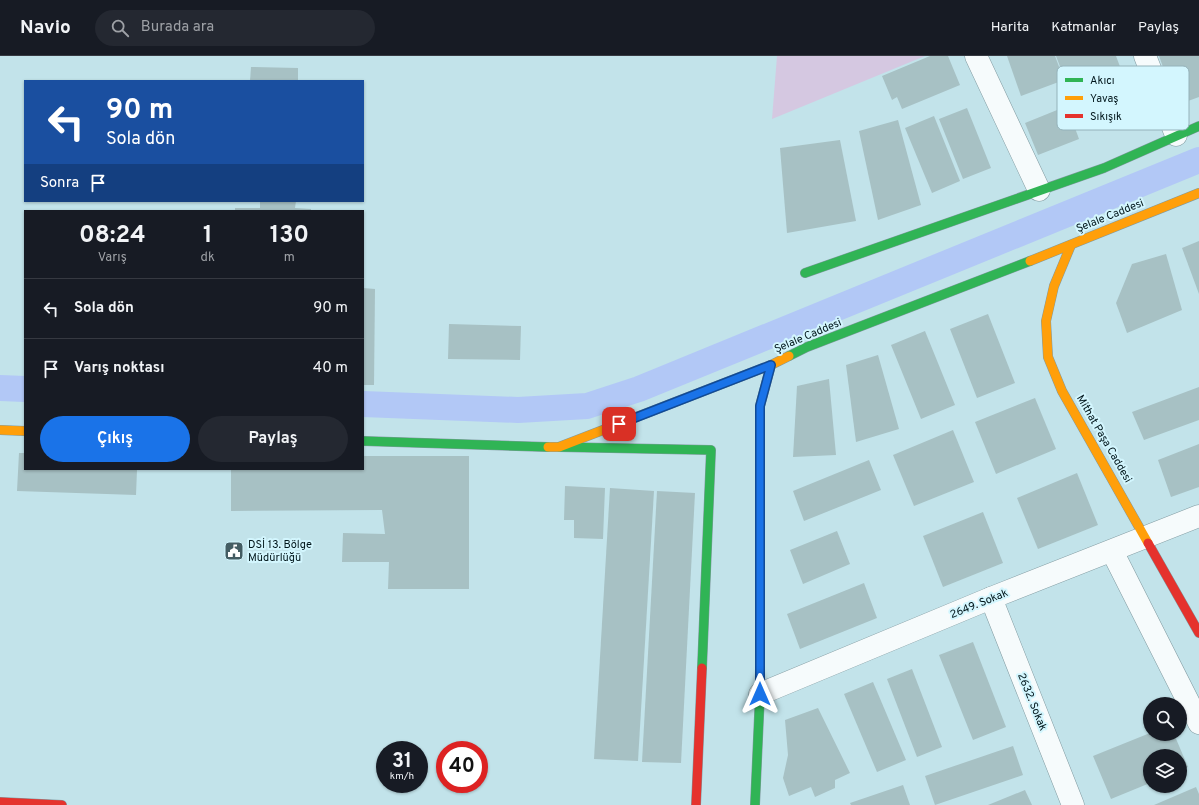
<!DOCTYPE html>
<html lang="tr">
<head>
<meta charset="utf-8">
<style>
	:root { --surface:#171b24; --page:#242831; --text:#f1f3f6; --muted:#9ea1a6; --line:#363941; --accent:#1a73e8 }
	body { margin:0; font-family:Overpass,sans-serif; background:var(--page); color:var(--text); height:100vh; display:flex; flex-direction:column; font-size:15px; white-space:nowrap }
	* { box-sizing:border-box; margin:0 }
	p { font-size:13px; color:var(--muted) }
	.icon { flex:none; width:22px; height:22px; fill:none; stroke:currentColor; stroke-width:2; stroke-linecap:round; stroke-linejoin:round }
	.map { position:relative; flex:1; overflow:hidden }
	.panel { position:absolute; left:24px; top:154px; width:340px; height:260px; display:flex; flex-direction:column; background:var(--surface); border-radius:0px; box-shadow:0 1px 3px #0004 }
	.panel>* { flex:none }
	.hud { position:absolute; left:24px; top:24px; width:340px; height:122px; border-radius:0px; box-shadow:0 1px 3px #0004; background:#1a4fa0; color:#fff; overflow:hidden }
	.buttons { position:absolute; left:1143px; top:641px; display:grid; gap:8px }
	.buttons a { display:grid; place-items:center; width:44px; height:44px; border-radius:50%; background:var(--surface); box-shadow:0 1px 3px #0004; font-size:20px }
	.speed { position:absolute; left:376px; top:685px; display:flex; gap:8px; font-size:20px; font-weight:700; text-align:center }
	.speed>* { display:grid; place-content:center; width:52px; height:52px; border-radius:50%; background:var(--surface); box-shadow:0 1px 3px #0004; line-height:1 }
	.speed small { font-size:10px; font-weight:400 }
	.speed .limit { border:6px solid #d22; background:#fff; color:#111 }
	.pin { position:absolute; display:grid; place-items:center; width:34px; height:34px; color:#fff; margin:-17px; border-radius:8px; box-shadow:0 2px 6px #0006 }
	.me { position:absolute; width:44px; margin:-22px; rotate:0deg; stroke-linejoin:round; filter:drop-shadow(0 0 3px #0008) }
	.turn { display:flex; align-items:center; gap:14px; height:84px; padding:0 16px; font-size:18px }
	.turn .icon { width:52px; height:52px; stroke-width:2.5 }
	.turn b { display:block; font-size:28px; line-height:34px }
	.then { display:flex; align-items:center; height:38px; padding:0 16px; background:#0003; gap:8px; font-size:15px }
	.eta { display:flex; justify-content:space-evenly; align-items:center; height:68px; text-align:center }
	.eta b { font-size:24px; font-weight:700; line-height:28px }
	.action { display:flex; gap:8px; margin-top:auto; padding:8px 16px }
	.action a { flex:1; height:46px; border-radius:24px; background:var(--accent); color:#fff; font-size:16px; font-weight:700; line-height:46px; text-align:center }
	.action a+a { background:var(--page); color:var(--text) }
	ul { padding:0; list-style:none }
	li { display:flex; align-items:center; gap:12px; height:60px; padding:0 16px; border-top:1px solid var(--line) }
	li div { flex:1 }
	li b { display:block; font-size:15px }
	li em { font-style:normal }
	header { display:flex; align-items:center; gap:24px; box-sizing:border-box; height:56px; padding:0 20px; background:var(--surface); border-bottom:1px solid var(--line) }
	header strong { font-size:19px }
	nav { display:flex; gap:22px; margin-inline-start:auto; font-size:14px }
	.search { width:280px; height:36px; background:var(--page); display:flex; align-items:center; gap:10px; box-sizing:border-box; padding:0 14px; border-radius:22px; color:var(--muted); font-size:15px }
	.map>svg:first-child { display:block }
	.green { fill:#d5c8e1 }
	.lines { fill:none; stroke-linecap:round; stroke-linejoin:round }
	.canal { stroke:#b2c8f6; stroke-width:26 }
	.building { fill:#a7c1c4 }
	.street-casing { stroke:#819aa0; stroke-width:23 }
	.fast-casing { stroke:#819aa0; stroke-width:10 }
	.slow-casing { stroke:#819aa0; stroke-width:10 }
	.jam-casing { stroke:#819aa0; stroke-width:10 }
	.street { stroke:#f6fbfc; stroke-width:22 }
	.fast { stroke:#30b455; stroke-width:9 }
	.slow { stroke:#ff9f0a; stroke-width:9 }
	.jam { stroke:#e5322d; stroke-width:9 }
	.route-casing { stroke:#114b97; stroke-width:10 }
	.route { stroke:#1a73e8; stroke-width:7 }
	.labels { text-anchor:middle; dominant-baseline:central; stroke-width:4; stroke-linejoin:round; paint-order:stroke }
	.street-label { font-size:11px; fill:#00151a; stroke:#d3f6fe }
	.poi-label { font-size:11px; fill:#00151a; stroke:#d3f6fe; text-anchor:start }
	.key { fill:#d3f6fe; stroke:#94b2ba; stroke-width:1 }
	.key-label { font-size:11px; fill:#00151a }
</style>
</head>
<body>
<header>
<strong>Navio</strong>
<div class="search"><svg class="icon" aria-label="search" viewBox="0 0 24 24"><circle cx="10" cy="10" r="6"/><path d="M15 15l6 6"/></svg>Burada ara</div>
<nav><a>Harita</a><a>Katmanlar</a><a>Paylaş</a></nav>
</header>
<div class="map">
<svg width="1199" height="749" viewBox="0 0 1199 749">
	<rect width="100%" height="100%" fill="#c2e3ea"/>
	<path class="green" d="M777,0H925L772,63Z"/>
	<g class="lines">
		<g class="canal">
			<path d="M0,332L25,333"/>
			<path d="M363,348L518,354L587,350L639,333L1199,104"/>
		</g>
	</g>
	<g class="building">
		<path d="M930,0H948L960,29L902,53L897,41L892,44L882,20Z"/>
		<path d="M1007,0H1055L1064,24L1021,40Z"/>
		<path d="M1056,0H1116L1128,32L1076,52Z"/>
		<path d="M1159,0H1199V41L1177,49Z"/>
		<path d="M251,11L298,12V25H250Z"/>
		<path d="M1067,50L1079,83L1038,99L1025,67Z"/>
		<path d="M967,52L991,112L963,123L939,63Z"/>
		<path d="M934,60L960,125L932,137L905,72Z"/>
		<path d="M898,64L921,149L878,164L859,75Z"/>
		<path d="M840,84L856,165L787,177L780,92Z"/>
		<path d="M260,145H296L295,152L311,153V155H235V152H260Z"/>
		<path d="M1199,185V238L1182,192Z"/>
		<path d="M1166,198L1182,254L1127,277L1116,247L1132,208Z"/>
		<path d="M363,232L375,233L374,329H363Z"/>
		<path d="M988,258L1015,327L977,342L950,273Z"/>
		<path d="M449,268L521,270L520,304L448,303Z"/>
		<path d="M925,275L955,349L921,363L891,289Z"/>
		<path d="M878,299L899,373L856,386L846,309Z"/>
		<path d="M829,323L836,399L793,401L797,330Z"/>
		<path d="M1199,331V364L1144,384L1132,356Z"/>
		<path d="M1035,342L1056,393L996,418L975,366Z"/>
		<path d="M953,374L974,426L914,450L893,399Z"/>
		<path d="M1199,388V431L1171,441L1158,404Z"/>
		<path d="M19,397H25V413L137,414L136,439L17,435Z"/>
		<path d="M363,400H469V533H388L389,506H342L343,477L385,478L382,454L231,455V413H363Z"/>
		<path d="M869,404L881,434L804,465L793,435Z"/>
		<path d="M1077,417L1098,469L1038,493L1017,442Z"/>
		<path d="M565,430L605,432L603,483L574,482V464H564Z"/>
		<path d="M610,432L654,435L638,705L594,703Z"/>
		<path d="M657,435L695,437L681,707L642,706Z"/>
		<path d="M983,456L1003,507L943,531L923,480Z"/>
		<path d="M837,475L850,508L803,528L790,494Z"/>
		<path d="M864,527L877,562L800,593L787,558Z"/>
		<path d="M973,586L1006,671L973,684L939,599Z"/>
		<path d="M912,613L942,691L917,701L887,623Z"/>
		<path d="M873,626L906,704L877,716L844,638Z"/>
		<path d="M818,652L850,717L835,724V732L815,741L811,731L789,740L783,722L788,699L785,664Z"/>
		<path d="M1150,677V678H1174L1188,711L1180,714V700H1150V727L1111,743L1093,700Z"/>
		<path d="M1013,690L1023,719L935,749L925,720Z"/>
		<path d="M903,729L910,749H851L850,747Z"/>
		<path d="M1196,731L1199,738V749H1154Z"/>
		<path d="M1025,734L1032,749H988Z"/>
	</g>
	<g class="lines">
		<defs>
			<g id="street">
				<path d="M976,0L1039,134"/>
				<path d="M1145,0L1176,79"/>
				<path d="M1112,495L1199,667"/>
				<path d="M991,542L1073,749"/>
				<path d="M760,638L991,542L1199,460"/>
			</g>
			<g id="fast">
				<path d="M805,217L1104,112L1199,70"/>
				<path d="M789,300L807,291L1030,205"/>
				<path d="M363,385L548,391"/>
				<path d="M559,391L711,394L702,612"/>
				<path d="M755,749L760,638V557"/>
			</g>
			<g id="slow">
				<path d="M1071,189L1054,230L1046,265L1048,301L1062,335L1148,487"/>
				<path d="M1030,205L1199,137"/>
				<path d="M0,374L25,375"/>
				<path d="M548,391H559L771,309"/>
				<path d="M760,557V350L771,309L789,300"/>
			</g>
			<g id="jam">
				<path d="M1148,487L1199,577"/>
				<path d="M0,746L62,749"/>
				<path d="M696,749L702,612"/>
			</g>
		</defs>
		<use href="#street" class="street-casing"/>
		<use href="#fast" class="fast-casing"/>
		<use href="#slow" class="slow-casing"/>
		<use href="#jam" class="jam-casing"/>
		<use href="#street" class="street"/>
		<use href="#fast" class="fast"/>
		<use href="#slow" class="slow"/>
		<use href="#jam" class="jam"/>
	</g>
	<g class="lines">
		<defs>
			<path id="route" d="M619,368L771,309L760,350V638"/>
		</defs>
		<use href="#route" class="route-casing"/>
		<use href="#route" class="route"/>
	</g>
	<defs>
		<symbol id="civic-square" viewBox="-11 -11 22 22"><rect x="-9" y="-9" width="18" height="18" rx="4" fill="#445d63" stroke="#d3f6fe"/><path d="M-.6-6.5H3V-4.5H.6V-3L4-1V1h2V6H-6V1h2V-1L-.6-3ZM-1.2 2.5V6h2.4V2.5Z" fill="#fff"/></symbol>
	</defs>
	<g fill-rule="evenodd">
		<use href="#civic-square" x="223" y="484" width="22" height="22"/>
	</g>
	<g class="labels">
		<g class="street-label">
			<text transform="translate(1110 160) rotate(-22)">Şelale Caddesi</text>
			<text transform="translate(808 280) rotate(-23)">Şelale Caddesi</text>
			<text transform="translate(1104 383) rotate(60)">Mithat Paşa Caddesi</text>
			<text transform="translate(979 548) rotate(-22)">2649. Sokak</text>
			<text transform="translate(1032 646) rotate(68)">2632. Sokak</text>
		</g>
		<g class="poi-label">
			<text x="248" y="489">DSİ 13. Bölge<tspan x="248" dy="13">Müdürlüğü</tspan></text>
		</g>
	</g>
	<rect x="1057" y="10" width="132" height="64" rx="6" class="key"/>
	<rect x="1065" y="22" width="18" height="4" fill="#30b455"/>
	<rect x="1065" y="40" width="18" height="4" fill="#ff9f0a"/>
	<rect x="1065" y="58" width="18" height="4" fill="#e5322d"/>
	<g class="key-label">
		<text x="1090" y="28">Akıcı</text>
		<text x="1090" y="46">Yavaş</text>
		<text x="1090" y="64">Sıkışık</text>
	</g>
</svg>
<div class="buttons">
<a><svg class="icon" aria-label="search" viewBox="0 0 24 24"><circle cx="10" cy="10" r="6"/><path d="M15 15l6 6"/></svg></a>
<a><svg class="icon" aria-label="layers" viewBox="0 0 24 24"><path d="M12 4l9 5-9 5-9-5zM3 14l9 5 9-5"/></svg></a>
</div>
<div class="speed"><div>31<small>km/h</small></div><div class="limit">40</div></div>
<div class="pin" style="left:619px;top:368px;background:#d93025"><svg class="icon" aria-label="arrive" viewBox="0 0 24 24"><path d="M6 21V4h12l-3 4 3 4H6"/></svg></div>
<svg class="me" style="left:760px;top:638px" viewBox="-20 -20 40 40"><path d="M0-17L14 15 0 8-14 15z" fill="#1a73e8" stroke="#fff" stroke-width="4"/></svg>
<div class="hud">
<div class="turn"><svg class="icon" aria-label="left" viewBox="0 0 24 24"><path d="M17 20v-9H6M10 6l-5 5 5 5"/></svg><div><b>90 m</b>Sola dön</div></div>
<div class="then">Sonra<svg class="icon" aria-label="arrive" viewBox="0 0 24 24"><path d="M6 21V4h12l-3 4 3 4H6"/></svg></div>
</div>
<section class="panel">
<div class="eta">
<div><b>08:24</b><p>Varış</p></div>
<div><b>1</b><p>dk</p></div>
<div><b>130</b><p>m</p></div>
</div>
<ul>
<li><svg class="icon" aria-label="left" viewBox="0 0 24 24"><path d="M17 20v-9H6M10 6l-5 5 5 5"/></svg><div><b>Sola dön</b></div><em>90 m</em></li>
<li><svg class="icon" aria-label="arrive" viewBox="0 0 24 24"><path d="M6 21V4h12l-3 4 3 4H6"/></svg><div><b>Varış noktası</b></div><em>40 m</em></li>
</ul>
<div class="action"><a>Çıkış</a><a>Paylaş</a></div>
</section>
</div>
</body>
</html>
